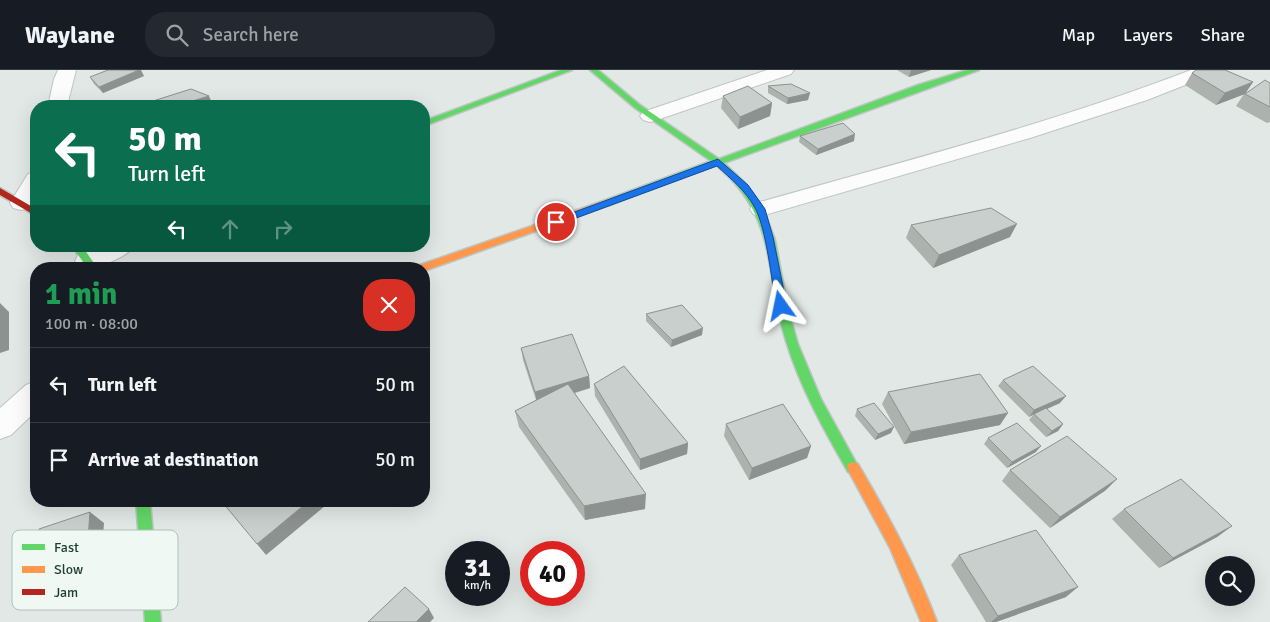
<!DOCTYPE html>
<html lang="en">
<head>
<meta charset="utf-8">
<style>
	:root { --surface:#171b24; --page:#242831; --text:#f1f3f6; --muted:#9ea1a6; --line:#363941 }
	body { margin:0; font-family:Signika,sans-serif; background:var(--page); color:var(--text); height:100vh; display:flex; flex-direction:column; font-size:19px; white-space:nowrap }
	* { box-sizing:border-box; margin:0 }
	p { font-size:16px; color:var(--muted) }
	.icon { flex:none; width:28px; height:28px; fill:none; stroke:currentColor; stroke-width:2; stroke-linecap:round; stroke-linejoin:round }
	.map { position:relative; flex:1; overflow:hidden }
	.drawer { position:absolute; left:30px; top:192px; width:400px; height:245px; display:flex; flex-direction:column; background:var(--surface); border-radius:20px; box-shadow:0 5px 20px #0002 }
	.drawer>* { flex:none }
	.banner { position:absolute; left:30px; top:30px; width:400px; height:152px; border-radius:20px; box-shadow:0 5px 20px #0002; background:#0b6e4f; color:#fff; overflow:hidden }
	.tools { position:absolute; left:1205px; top:486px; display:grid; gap:10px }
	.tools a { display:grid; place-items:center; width:50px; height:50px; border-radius:50%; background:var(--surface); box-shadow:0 5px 20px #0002; font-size:25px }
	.speed { position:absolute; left:445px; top:471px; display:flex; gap:10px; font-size:25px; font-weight:700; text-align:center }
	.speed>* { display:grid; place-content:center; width:65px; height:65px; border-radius:50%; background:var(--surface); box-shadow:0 5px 20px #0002; line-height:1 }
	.speed small { font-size:12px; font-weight:400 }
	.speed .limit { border:8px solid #d22; background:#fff; color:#111 }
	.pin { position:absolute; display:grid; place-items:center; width:42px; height:42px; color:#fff; margin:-21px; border:2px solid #fff; border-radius:50%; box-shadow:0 1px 5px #0007 }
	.me { position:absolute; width:55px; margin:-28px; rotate:348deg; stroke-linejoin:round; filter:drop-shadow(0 0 4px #0008) }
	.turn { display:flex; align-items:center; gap:18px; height:105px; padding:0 15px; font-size:22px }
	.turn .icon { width:65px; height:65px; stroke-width:2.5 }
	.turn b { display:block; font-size:35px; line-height:42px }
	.lanes { display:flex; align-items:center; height:48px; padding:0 15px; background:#0003; justify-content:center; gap:25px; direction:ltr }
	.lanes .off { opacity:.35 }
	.round { display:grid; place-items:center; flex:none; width:52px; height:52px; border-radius:20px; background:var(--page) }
	.head { display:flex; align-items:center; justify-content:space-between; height:85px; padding:0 15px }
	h1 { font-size:30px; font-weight:700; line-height:38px; color:#1e9e55 }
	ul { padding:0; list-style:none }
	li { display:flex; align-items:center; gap:15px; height:75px; padding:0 15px; border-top:1px solid var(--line) }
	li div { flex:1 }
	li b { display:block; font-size:19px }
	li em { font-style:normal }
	header { display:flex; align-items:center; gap:30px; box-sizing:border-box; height:70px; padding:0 25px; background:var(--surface); border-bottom:1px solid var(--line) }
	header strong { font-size:24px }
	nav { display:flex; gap:28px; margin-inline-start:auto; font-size:18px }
	.search { width:350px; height:45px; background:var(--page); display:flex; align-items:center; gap:12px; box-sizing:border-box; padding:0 18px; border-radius:20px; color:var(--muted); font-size:19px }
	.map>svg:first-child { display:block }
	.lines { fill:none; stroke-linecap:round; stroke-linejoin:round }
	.street-casing { stroke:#bfc5c2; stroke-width:2 }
	.fast-casing { stroke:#bdc6c2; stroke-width:3 }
	.slow-casing { stroke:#bdc6c2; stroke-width:3 }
	.jam-casing { stroke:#bdc6c2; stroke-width:3 }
	.street { fill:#fbfcfb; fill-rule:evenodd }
	.fast { fill:#63d668; fill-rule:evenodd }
	.slow { fill:#ff974d; fill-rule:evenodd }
	.jam { fill:#b3261e; fill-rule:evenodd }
	.wall { fill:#adb2af }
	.shaded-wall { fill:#8d918f }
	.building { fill:#c9cfcc; stroke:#8d918f }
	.route { fill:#1a73e8; stroke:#114b97 }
	.key { fill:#eff8f3; stroke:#b1c0b9; stroke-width:1 }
	.key-label { font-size:14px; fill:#1f3c31 }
</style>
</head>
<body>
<header>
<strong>Waylane</strong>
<div class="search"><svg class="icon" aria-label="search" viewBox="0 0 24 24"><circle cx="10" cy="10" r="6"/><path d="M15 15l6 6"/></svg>Search here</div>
<nav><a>Map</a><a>Layers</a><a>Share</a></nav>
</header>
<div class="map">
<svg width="1270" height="552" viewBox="0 0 1270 552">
	<rect width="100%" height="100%" fill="#e2e8e5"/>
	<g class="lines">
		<defs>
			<g id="street">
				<path d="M58,0H76L67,36H48L54,9Z"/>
				<path d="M767,0H794L791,4L657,50L650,52L643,50L640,46L643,42Z"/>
				<path d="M1191,0H1216L1213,4L1147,30L1030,68L761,146L753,144L750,139L753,134C900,92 1048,55 1191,0Z"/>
				<path d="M36,102C37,116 37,126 29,138L21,140L13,138L10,133L28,104Z"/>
				<path d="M99,176H134C127,188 92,201 78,197L75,191L78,185Z"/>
				<path d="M36,311V341L11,365L0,369V338L26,315Z"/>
			</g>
			<g id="fast">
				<path d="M561,0H572L424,56V51Z"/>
				<path d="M590,0H598L640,35L719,89L918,15L967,0H979L724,93L744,112L763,138L775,170L788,239L798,274L821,329L859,398L858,402L853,404L848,402C824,360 800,317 786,271C764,203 779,147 716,95L612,134L609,135L604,132L606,130L711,91L635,38Z"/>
				<path d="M72,176H82L98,199H88Z"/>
				<path d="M136,431H150L161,552H145Z"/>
			</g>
			<g id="slow">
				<path d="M609,129L612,130V134L424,201V199H413L414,197Z"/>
				<path d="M853,392L858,394C888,445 916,496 937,552H921L890,478L847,398L848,394Z"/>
			</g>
			<path id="jam" d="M0,118L36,139V146L0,125Z"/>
		</defs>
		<use href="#street" class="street-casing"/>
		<use href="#fast" class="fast-casing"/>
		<use href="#slow" class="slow-casing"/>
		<use href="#jam" class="jam-casing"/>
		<use href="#street" class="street"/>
		<use href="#fast" class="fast"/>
		<use href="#slow" class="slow"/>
		<use href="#jam" class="jam"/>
	</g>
	<g class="wall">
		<path d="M897,0H931L909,7Z"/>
		<path d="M1192,3L1253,12L1245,23L1270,13V52L1267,53L1236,36L1244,24L1216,35L1185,15Z"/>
		<path d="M144,6L103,23L94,14L90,7Z"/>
		<path d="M768,16L808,30L787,34L768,23Z"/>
		<path d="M723,26L772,33L770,46L738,59L721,38Z"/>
		<path d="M800,66L854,71L816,85L799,72Z"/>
		<path d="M911,155L1010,167L933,198L906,168Z"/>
		<path d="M646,244L702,265L671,277L646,251Z"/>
		<path d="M521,278L589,306L590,318L575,323L645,439L585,450L519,357L515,341L536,330L523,290Z"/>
		<path d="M1003,310L1060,333L1047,339L1063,354L1058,361L1046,367L1029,350L1033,345L1029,347L998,316Z"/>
		<path d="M594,314L688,373L687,384L640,400L595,326Z"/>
		<path d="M888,322L1000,355L904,374L882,334Z"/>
		<path d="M857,339L891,363L875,370L855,346Z"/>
		<path d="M726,354L811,376L807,388L749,410L724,366Z"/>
		<path d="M988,368L1036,382L1007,398L984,374Z"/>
		<path d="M1010,400L1106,420L1050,458L1002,411Z"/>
		<path d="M1124,439L1232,456L1217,467L1159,498L1112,449Z"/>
		<path d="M959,485L1066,527L996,552H986L951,495Z"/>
	</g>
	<g class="shaded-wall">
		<path d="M139,0H141L144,6L103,23L99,17Z"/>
		<path d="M911,0H931L909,7Z"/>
		<path d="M1253,12L1245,24L1216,35L1225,23Z"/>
		<path d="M810,23L808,30L787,34L788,28Z"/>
		<path d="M209,26L212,33L201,36H176Z"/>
		<path d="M772,33L770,46L738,59L740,47Z"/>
		<path d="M855,64L854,71L816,85L818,79Z"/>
		<path d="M1017,154L1010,167L933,198L939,185Z"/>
		<path d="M0,233L9,242V280L0,283Z"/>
		<path d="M703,258L702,265L671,277L672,270Z"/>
		<path d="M589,306L590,318L537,334L535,322Z"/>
		<path d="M1066,326L1060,333L1035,344H1034L1029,347L1034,340Z"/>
		<path d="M1008,343L1000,355L904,374L911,362Z"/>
		<path d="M1063,354L1058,361L1046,367L1052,361Z"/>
		<path d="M894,357L891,363L875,370L878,364Z"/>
		<path d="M688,373L687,384L640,400V389Z"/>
		<path d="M811,376L807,388L749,410L752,398Z"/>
		<path d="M1041,376L1036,382L1007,398L1012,392Z"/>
		<path d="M1117,409L1106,420L1050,458L1060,447Z"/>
		<path d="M646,424L645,439L585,450L584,436Z"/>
		<path d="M309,431H331L266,485L257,474Z"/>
		<path d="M90,442L104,453L101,493L50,511L34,501Z"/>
		<path d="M1232,456L1217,467L1159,498L1173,488Z"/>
		<path d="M1078,517L1066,527L996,552H991L998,546Z"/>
		<path d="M429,539L434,548L430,552H416Z"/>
	</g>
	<g class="building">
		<path d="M108,0H139L99,17L90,7Z"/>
		<path d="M1196,0H1225L1253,12L1225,23L1192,3Z"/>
		<path d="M1265,10L1270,13V37L1245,24Z"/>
		<path d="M791,14L810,23L788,28L768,16Z"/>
		<path d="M748,16L772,33L740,47L723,26Z"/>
		<path d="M191,19L209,26L176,36H150L153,31Z"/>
		<path d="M843,53L855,64L818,79L800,66Z"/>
		<path d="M991,138L1017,154L939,185L911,155Z"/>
		<path d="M682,235L703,258L672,270L646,244Z"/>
		<path d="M572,264L589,306L535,322L521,278Z"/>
		<path d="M624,296L688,373L640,389L594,314Z"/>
		<path d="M1033,296L1066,326L1034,340L1003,310Z"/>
		<path d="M980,304L1008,343L911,362L888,322Z"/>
		<path d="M568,314L646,424L584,436L515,341Z"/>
		<path d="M874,333L894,357L878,364L857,339Z"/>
		<path d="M783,334L811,376L752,398L726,354Z"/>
		<path d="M1046,338L1063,354L1052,361L1034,344Z"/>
		<path d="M1017,353L1041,376L1012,392L988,368Z"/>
		<path d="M1067,366L1117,409L1060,447L1010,400Z"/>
		<path d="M1181,409L1232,456L1173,488L1124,439Z"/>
		<path d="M225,431H309L257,474L223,433Z"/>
		<path d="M90,442L87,483L34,501L39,459Z"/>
		<path d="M1036,460L1078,517L998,546L959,485Z"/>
		<path d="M405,517L429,539L416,552H368Z"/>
	</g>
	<path class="route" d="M718,89L748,115L765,139L773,167L787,236L785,238H777L776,236C772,212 766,157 755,138C746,121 731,109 717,96L560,154H553L551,152L553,150Z"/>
	<rect x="12" y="460" width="166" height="80" rx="8" class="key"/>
	<rect x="22" y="474" width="23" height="6" fill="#63d668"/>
	<rect x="22" y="496" width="23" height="7" fill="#ff974d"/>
	<rect x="22" y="519" width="23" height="6" fill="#b3261e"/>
	<g class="key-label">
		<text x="54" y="482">Fast</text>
		<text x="54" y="504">Slow</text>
		<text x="54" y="527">Jam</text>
	</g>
</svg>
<div class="tools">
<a><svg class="icon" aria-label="search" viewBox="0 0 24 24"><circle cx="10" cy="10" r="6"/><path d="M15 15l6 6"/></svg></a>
</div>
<div class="speed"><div>31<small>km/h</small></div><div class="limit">40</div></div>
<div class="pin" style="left:556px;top:152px;background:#d93025"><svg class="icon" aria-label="arrive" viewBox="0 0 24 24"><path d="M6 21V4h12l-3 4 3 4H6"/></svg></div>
<svg class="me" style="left:781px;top:236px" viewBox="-20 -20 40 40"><path d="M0-17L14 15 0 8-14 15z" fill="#1a73e8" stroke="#fff" stroke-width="4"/></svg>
<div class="banner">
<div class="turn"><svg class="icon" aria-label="left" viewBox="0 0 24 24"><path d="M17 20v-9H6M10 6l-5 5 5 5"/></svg><div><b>50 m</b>Turn left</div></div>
<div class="lanes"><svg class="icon" aria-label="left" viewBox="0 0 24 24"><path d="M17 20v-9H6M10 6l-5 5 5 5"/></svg><svg class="icon off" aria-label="ahead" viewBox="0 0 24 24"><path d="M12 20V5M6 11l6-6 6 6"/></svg><svg class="icon off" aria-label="right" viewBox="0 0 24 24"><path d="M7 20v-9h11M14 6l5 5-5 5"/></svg></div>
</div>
<section class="drawer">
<div class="head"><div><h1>1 min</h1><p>100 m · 08:00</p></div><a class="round" style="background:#d93025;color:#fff"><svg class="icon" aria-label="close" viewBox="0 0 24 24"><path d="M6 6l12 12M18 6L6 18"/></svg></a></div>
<ul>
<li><svg class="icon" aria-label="left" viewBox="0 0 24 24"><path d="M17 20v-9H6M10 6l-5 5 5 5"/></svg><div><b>Turn left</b></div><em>50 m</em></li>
<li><svg class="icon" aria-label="arrive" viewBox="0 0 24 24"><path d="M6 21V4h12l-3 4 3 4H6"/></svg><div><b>Arrive at destination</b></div><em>50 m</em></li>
</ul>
</section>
</div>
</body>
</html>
